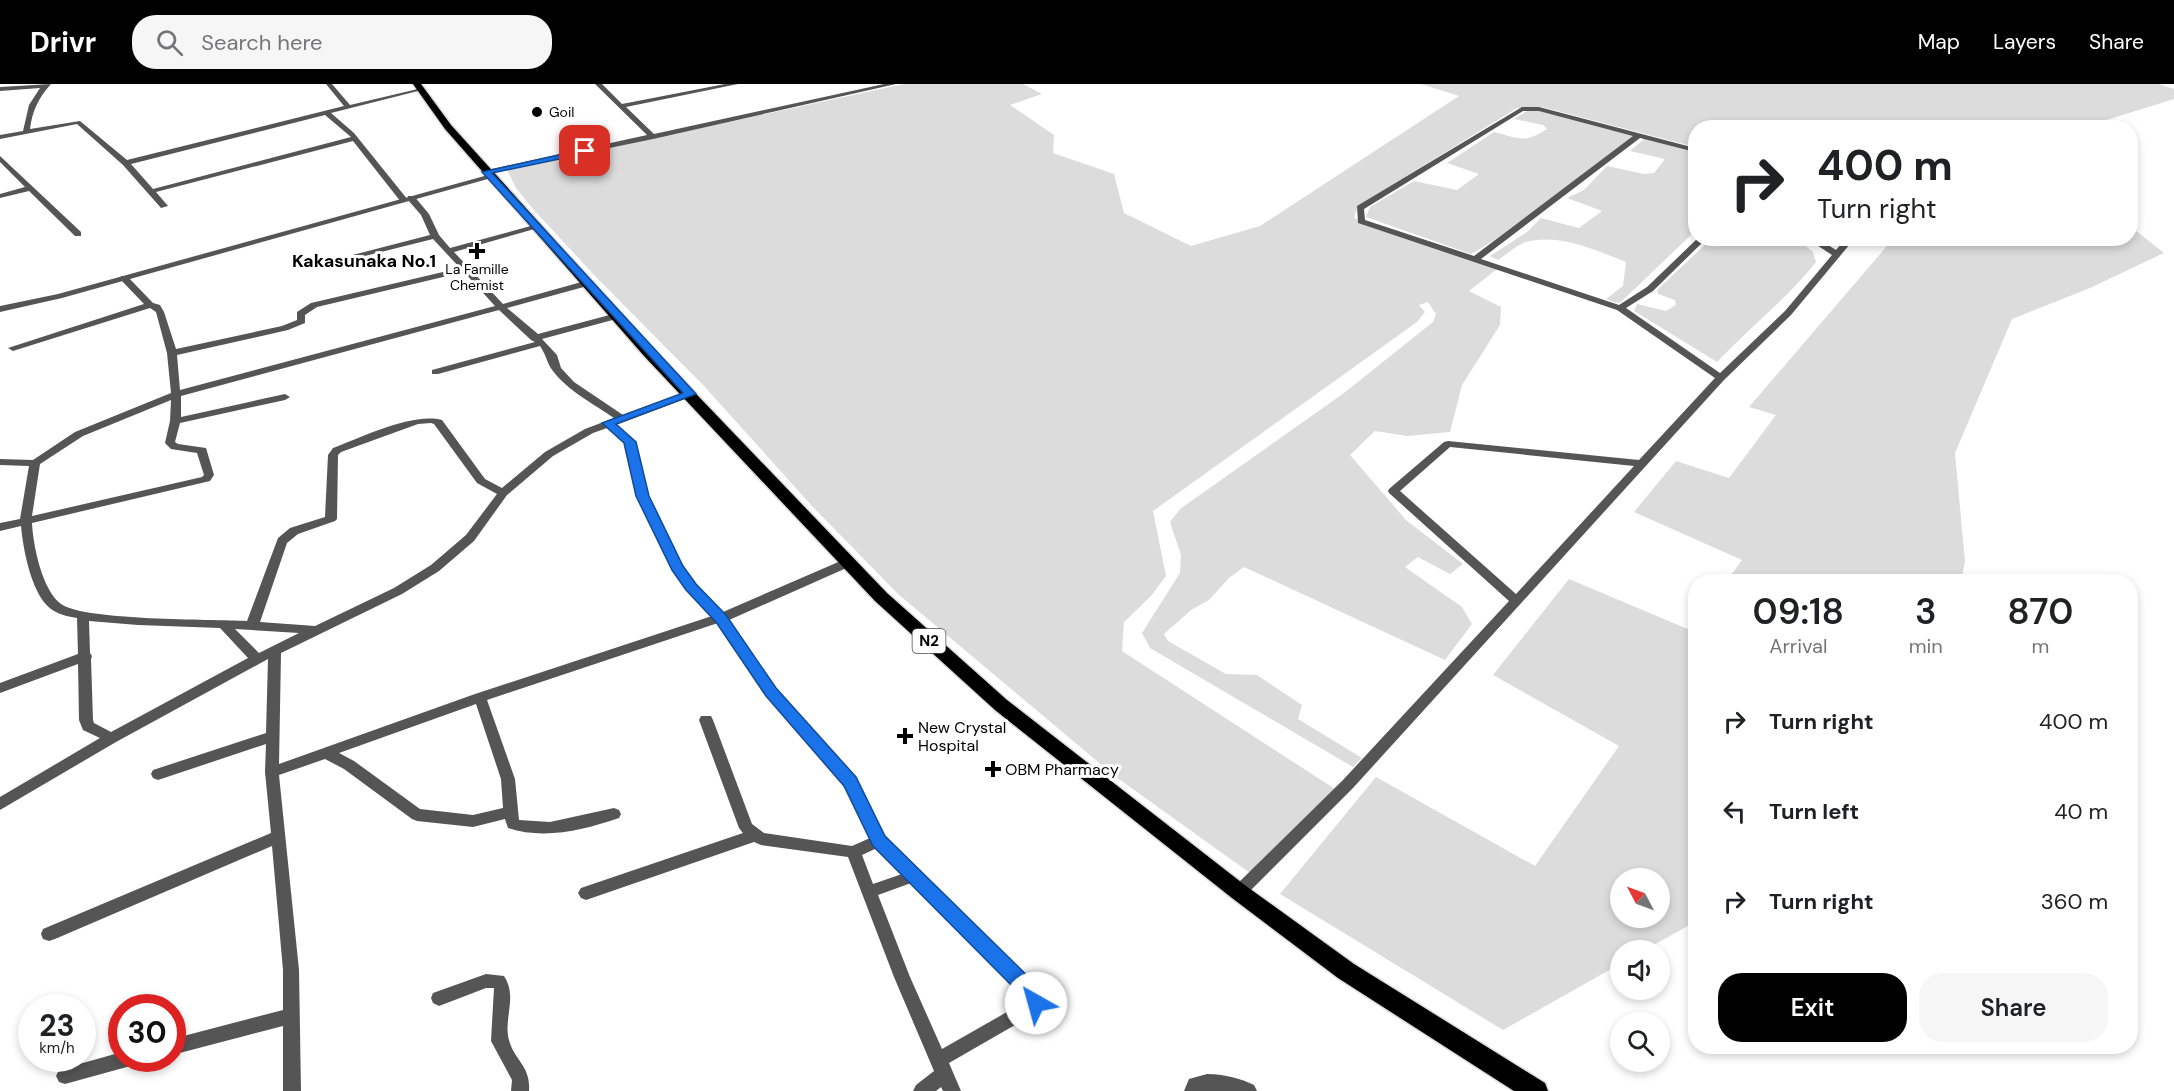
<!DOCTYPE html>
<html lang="en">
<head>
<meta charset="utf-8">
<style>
	:root { --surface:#fff; --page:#f6f6f6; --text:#202124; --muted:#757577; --accent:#000 }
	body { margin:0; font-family:"DM Sans",sans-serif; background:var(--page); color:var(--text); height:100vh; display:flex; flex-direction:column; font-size:22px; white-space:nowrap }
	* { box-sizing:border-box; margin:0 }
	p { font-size:20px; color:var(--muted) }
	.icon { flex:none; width:33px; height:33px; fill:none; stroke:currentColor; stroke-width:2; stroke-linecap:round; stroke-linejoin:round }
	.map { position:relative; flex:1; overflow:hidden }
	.sheet { position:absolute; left:1688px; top:490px; width:450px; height:480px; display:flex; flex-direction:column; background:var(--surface); border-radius:24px; box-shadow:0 3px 9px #0003 }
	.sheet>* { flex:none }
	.hud { position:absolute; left:1688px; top:36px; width:450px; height:126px; border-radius:24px; box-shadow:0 3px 9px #0003; background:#fff; color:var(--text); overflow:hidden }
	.needle { width:39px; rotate:311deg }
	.fabs { position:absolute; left:1610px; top:784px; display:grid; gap:12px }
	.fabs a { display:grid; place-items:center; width:60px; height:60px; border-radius:50%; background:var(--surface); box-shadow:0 3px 9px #0003; font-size:30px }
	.speed { position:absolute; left:18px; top:910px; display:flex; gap:12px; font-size:30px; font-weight:700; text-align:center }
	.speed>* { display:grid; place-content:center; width:78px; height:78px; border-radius:50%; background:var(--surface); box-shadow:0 3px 9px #0003; line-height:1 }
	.speed small { font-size:15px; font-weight:400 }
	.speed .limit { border:9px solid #d22; background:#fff; color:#111 }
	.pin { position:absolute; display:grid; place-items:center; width:51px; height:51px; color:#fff; margin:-26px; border-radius:12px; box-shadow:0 3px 9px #0006 }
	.me { position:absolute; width:66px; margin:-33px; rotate:322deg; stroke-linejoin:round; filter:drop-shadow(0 0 4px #0008) }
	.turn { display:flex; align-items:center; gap:21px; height:126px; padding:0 30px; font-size:27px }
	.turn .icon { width:78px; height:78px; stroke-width:2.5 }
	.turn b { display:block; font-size:42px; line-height:51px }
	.eta { display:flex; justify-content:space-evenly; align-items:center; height:102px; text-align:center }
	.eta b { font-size:36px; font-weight:600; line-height:42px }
	.button { display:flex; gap:12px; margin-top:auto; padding:12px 30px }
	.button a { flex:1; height:69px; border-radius:24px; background:var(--accent); color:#fff; font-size:24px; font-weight:600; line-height:69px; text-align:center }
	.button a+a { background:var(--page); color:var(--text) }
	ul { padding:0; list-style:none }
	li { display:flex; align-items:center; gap:18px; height:90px; padding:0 30px }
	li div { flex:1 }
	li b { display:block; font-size:22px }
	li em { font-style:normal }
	header { display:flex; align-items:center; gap:36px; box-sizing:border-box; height:84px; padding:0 30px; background:var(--accent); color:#fff }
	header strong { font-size:28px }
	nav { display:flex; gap:33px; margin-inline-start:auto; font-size:21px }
	.search { width:420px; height:54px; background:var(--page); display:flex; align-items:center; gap:15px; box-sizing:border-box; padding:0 21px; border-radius:24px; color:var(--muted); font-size:22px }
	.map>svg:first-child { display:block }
	.green { fill:#dcdcdc; fill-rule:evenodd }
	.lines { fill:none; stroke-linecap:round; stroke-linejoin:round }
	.trunk-casing { stroke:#dbdbdb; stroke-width:3 }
	.minor { fill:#555; fill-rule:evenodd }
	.tertiary { fill:#555; fill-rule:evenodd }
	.trunk { fill:#000; fill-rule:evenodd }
	.route { fill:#1a73e8; stroke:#114b97; stroke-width:1.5 }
	.poi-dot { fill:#000; stroke:#fff; stroke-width:2 }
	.labels { text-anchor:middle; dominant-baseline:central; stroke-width:6; stroke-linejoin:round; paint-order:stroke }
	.far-poi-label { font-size:14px; fill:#000; stroke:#fff; text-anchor:start }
	.shield { fill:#fff; stroke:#4c4c4c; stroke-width:1.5 }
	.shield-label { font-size:15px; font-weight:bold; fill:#000 }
	.poi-label { font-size:16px; fill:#000; stroke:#fff; text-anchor:start }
	.far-district-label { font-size:18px; font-weight:bold; fill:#000; stroke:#fff }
</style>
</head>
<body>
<header>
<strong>Drivr</strong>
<div class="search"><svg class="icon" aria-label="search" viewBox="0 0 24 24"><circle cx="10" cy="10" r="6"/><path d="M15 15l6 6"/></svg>Search here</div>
<nav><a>Map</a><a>Layers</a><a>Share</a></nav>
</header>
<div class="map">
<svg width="2174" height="1007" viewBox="0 0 2174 1007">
	<rect width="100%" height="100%" fill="#fff"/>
	<g class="green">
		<path d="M904,0H1023L1042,10L1010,21L1054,51L1053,69L1114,90L1124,129L1191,162L1260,142L1459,12L1421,0H2159L2174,5V15L2084,43L1695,44V63L1542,23L1517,24L1358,122L1354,133L1364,141L1497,185L1469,207L1501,223L1500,241L1462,301L1450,348L1407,352L1375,347L1350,371L1406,436L1463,480L1450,490L1418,473L1405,483L1462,523L1472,540L1445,576L1244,483L1229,494L1209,516L1191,526L1164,550L1168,557L1226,590L1257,591L1302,621L1298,635L1362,674L1353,683L1150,564L1142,549L1180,489L1181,471L1170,438L1180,425L1344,309L1433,238L1436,230L1428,218L1419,221L1425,228L1417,238L1153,427L1166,492L1151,512L1124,538L1122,567L1335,705L1250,789L1116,693L898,510L813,423L704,302L596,193L533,125L516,104L507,86Z"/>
		<path d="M1527,27H1541L1633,51L1634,53L1493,157L1471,170L1366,133L1370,123L1414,97L1457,106L1479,90L1447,79L1494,48C1518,54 1525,60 1547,45L1543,41L1514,35Z"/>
		<path d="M1644,55L1695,68V147L1621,218L1616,219L1606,215L1623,202L1626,178C1595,166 1560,149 1526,158C1517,161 1507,170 1498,176L1490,172L1527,148L1541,134L1579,144L1602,127L1567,114L1584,106L1607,82L1644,90L1654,89L1665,75L1630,67Z"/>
		<path d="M2130,142L2164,169L2090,204L2012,235L1955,369L1965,478L1961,498H1726L1742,476L1634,428L1676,377L1729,394L1776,331L1749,323L1893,155L2130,154Z"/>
		<path d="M1711,155H1797L1813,168L1816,178C1787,215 1749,244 1717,278L1634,227L1637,220L1666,227L1676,221L1675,216L1658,210L1657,206Z"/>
		<path d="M1569,495L1690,546L1695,540V838L1643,867H1620V880L1503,946L1280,810L1376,693L1535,782L1619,662L1493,591ZM1620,795H1659V834H1620Z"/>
	</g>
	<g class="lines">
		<defs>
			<path id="trunk" d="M413,0H421L451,41L655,267L887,509L1007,616L1246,802L1354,880L1545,999L1548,1007H1514L1338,894L1232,814L995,626L875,517L645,273L445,45Z"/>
		</defs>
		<use href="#trunk" class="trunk-casing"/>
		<g class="minor">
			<path d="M51,0C39,13 32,27 30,45L80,37L127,76L344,22L326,0H332L350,21L422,4V6L331,29L354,49L408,116L401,118L353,57L156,108L168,122L161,124L123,81L77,40L0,55V51L23,47L29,21L40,4L0,7V3ZM325,31L351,53L153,105L131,80Z"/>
			<path d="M595,0H602L622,20L725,0H738L626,23L654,50L884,0H896L653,55L484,90L483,88L487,86L647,51Z"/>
			<path d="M1522,23H1539L1695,64V68L1640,54L1481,175L1619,221L1647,203L1698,154H1707L1653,207L1626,224L1720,289L1785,227L1832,171L1806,154H1817L1836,166L1846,154H1855L1791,231L1724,296L1353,704L1244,813L1239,815L1234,813L1231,808L1234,803L1343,696L1509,517L1389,409L1388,407L1389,405L1444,358L1448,357L1639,376L1715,294L1617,226L1358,139L1357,122ZM1523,27H1539L1633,52L1474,172L1365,136L1364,125ZM1450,363L1634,382L1516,510L1400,407Z"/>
			<path d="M0,72L81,148V152H75L29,107L0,114V110L25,103L0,78Z"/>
			<path d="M408,112H414L429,130L439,151L450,164L538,140V144L454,168L503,220L585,197H591V201L507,224L538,250L617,229L620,230V234L542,255L557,271L561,284L574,298L623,331L687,308H693V312L616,341L635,358L647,412L682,482L695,500L723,528L843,476L847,475L853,479L851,482L729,536L776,605L856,694L884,753L1042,908C1046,917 1044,923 1036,929L949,979L961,1007H943L941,1003L936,1007H913L916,1001L934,987L894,893L848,773L761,761L754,758L586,816L581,814L578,809L581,804L743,749L739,744L699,636L701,632H711L713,636L752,740L764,749L852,762L870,754L846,701L766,611L718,539L487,616L515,695L519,736L550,738L614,724L619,726L621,730L619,734C584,746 544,756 508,744L505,735L473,743L417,737L412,735L344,685L325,675L279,691L299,886L301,1007H283V942L172,971V955L283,926V886L272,762L55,855L49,857L43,855L41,850L43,845L271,749L265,688L266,660L158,696L153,694L151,690L153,686L266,649L268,575L116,658L0,726V713L100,654L83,646L79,636L78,580L0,609V599L78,570L77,534C70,533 61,531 54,527C32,515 23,465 21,442L0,447V439L20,435L29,382L0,381V375L33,376L75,348L171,309L167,269L156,228L150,224L16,266L13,267L8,264L144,220L121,196V192H127L153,219L160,221L164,228L176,265L282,242L297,236V228L311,219L460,184L433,155L341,178V174L430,151L421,131L408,116ZM464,188L495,222L180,306L177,271L288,246L305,239V231L317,223ZM499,226L531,256L535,258L432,286V290H438L540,262C547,272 547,280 553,287C568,307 594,320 614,334L585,345L545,368L502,404L485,395L442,336C413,328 362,353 333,364L328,371L325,433L290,444L278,454L247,537C211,535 85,537 61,520C42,506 33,461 32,439L210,397L214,391L206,364L178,360L175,358L180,339L285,316L290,313L285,310L181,333V312ZM171,316L170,337L165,359L171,365L197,369L204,391L202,393L32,432L40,380L83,352ZM431,339L434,340L477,399L497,410L466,451L431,481L394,504L315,542L260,538L287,459L298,450L335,437L337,435L338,371L341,368L418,340ZM607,344L625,359L637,412L671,483L687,506L712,532L475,610L279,680L281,569L402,510L439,487L474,457L507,411L553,372L593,349ZM89,537L138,541L220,544L248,574L111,648L94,639L93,636L91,575L92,572L90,569ZM235,545L299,549L259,569ZM476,620L501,695L503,724L473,731L420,725L354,677L339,669ZM877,764L902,790L873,800L862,771ZM911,799L1028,916L942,965L910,893L878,811Z"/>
			<path d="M486,890L504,892C518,913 503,935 509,956C514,976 531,982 529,1007H511L512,996L491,957L494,904H486L439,922L433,919L431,914L433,909Z"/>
			<path d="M122,968V975H137L134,981L65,1000L59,998L56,992L59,986L65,984Z"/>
			<path d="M1207,990C1224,990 1239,994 1254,1001L1257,1007H1184L1189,995Z"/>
		</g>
		<path class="tertiary" d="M488,91L495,93L62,214L0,228V222L58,210Z"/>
		<use href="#trunk" class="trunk"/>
	</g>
	<path class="route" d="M585,65L588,69L492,89L696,310L616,340L636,358L649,412L683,482L696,500L726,531L776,604L856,693L885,752L1043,907L1045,919L1043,925L1036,927L1029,925L1027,917L873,762L844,702L766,612L716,538L686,506L672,486L636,412L624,359L602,339L683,309L482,88Z"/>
	<g class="poi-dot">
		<circle cx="537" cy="28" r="6"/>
		<path d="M474 158h6v6h6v6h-6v6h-6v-6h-6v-6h6z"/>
		<path d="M902 643h6v6h6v6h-6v6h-6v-6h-6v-6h6z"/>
		<path d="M990 676h6v6h6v6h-6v6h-6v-6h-6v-6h6z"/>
	</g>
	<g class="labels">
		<g class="far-poi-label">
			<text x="549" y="28">Goil</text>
			<text x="477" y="185" text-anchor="middle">La Famille<tspan x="477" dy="16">Chemist</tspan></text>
		</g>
		<rect class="shield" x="912.5" y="545" width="33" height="24" rx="4.5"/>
		<g class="shield-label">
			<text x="929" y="557">N2</text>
		</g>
		<g class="poi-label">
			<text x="918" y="643">New Crystal<tspan x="918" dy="18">Hospital</tspan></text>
			<text x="1005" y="685">OBM Pharmacy</text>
		</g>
		<g class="far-district-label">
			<text x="364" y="177">Kakasunaka No.1</text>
		</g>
	</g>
</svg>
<div class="fabs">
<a><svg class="needle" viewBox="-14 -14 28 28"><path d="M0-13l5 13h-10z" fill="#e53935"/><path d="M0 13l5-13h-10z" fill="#757577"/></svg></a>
<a><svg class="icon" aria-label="sound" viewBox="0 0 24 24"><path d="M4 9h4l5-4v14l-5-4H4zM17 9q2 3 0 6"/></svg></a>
<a><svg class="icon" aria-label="search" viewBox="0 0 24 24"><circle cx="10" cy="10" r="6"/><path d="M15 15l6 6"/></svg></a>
</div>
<div class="speed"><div>23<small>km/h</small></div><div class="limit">30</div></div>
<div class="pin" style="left:585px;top:67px;background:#d93025"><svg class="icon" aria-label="arrive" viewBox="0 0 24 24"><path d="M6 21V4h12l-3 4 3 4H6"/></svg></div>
<svg class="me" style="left:1036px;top:919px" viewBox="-20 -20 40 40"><circle r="19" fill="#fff"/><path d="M0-13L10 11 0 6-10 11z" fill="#1a73e8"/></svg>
<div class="hud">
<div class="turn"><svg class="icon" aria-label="right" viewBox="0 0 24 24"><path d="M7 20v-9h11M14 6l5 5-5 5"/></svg><div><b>400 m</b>Turn right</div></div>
</div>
<section class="sheet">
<div class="eta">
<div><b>09:18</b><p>Arrival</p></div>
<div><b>3</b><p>min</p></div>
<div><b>870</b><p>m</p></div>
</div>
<ul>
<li><svg class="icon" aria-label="right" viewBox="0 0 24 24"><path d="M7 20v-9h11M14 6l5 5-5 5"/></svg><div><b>Turn right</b></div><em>400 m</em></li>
<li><svg class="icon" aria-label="left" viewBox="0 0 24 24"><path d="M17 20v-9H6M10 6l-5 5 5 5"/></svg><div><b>Turn left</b></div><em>40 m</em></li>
<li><svg class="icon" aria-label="right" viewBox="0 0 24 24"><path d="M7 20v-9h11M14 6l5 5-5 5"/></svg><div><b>Turn right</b></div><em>360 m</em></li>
</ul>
<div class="button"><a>Exit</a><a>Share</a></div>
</section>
</div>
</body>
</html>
